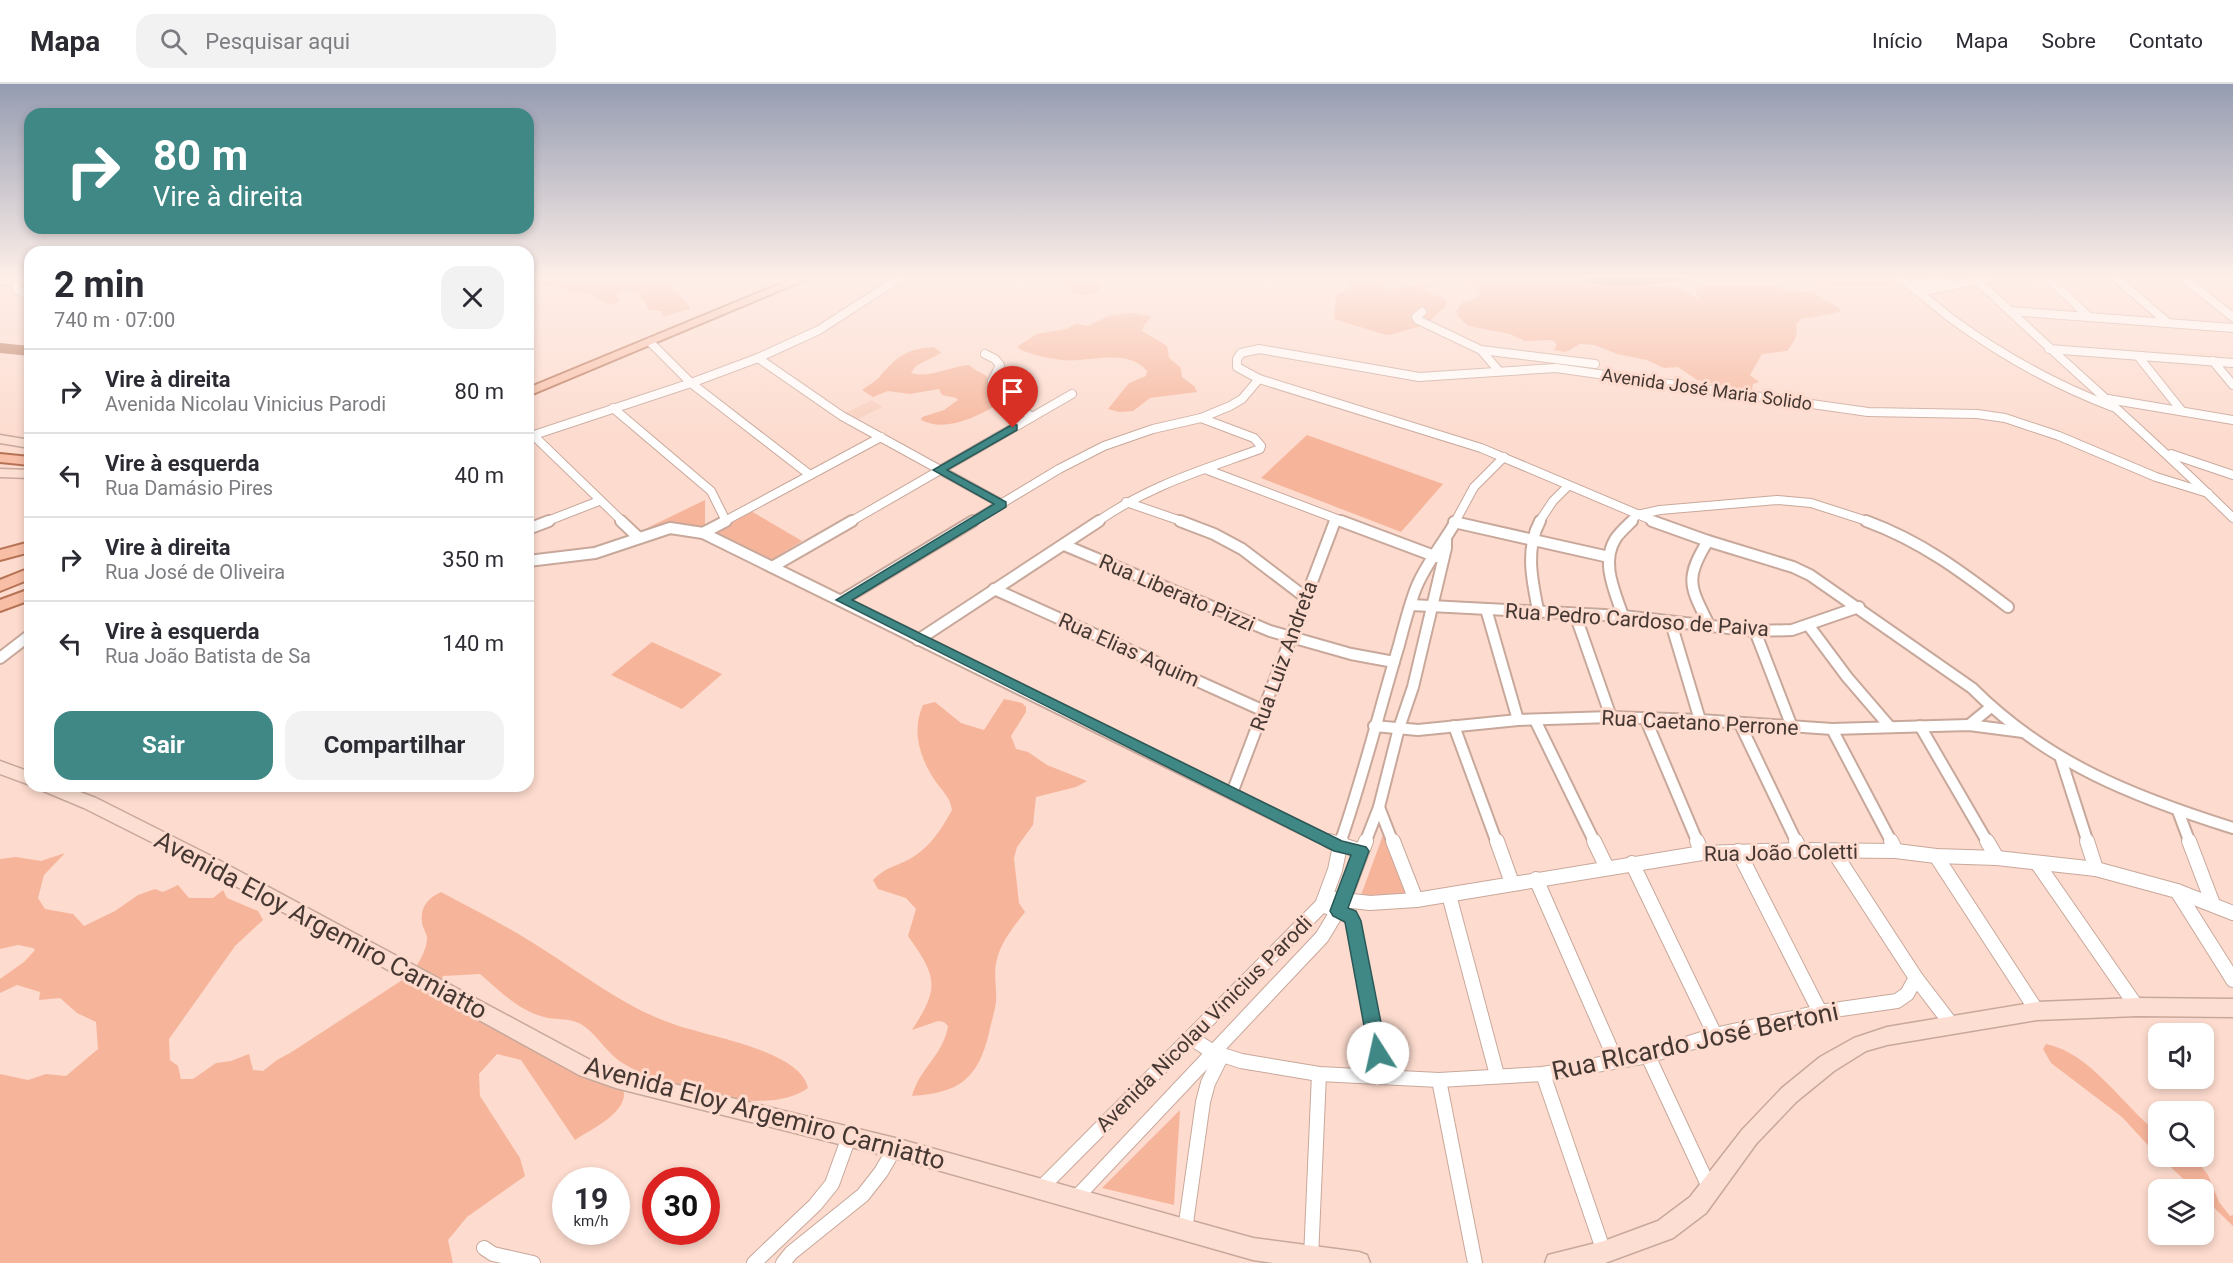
<!DOCTYPE html>
<html lang="pt">
<head>
<meta charset="utf-8">
<style>
	:root { --surface:#fff; --page:#f2f2f3; --text:#2b2b33; --muted:#7c7c81; --line:#e1e1e2; --accent:#408886 }
	body { margin:0; font-family:Roboto,sans-serif; background:var(--page); color:var(--text); height:100vh; display:flex; flex-direction:column; font-size:22px; white-space:nowrap }
	* { box-sizing:border-box; margin:0 }
	p { font-size:20px; color:var(--muted) }
	.icon { flex:none; width:33px; height:33px; fill:none; stroke:currentColor; stroke-width:2; stroke-linecap:round; stroke-linejoin:round }
	.map { position:relative; flex:1; overflow:hidden }
	.details { position:absolute; left:24px; top:162px; width:510px; height:546px; display:flex; flex-direction:column; background:var(--surface); border-radius:18px; box-shadow:0 3px 9px #0003 }
	.details>* { flex:none }
	.banner { position:absolute; left:24px; top:24px; width:510px; height:126px; border-radius:18px; box-shadow:0 3px 9px #0003; background:#408886; color:#fff; overflow:hidden }
	.controls { position:absolute; left:2148px; top:939px; display:grid; gap:12px }
	.controls a { display:grid; place-items:center; width:66px; height:66px; border-radius:12px; background:var(--surface); box-shadow:0 3px 9px #0003; font-size:30px }
	.speed { position:absolute; left:552px; top:1083px; display:flex; gap:12px; font-size:30px; font-weight:700; text-align:center }
	.speed>* { display:grid; place-content:center; width:78px; height:78px; border-radius:50%; background:var(--surface); box-shadow:0 3px 9px #0003; line-height:1 }
	.speed small { font-size:15px; font-weight:400 }
	.speed .limit { border:9px solid #d22; background:#fff; color:#111 }
	.pin { position:absolute; display:grid; place-items:center; width:51px; height:51px; color:#fff; margin:-62px -26px; border-radius:50% 50% 50% 0; rotate:-45deg; box-shadow:0 0 6px #0007 }
	.pin .icon { rotate:45deg }
	.me { position:absolute; width:66px; margin:-33px; rotate:350deg; stroke-linejoin:round; filter:drop-shadow(0 0 4px #0008) }
	.turn { display:flex; align-items:center; gap:21px; height:126px; padding:0 30px; font-size:27px }
	.turn .icon { width:78px; height:78px; stroke-width:2.5 }
	.turn b { display:block; font-size:42px; line-height:51px }
	.round { display:grid; place-items:center; flex:none; width:63px; height:63px; border-radius:18px; background:var(--page) }
	.headline { display:flex; align-items:center; justify-content:space-between; height:102px; padding:0 30px }
	h1 { font-size:36px; font-weight:700; line-height:45px }
	.primary-button { display:flex; gap:12px; margin-top:auto; padding:12px 30px }
	.primary-button a { flex:1; height:69px; border-radius:18px; background:var(--accent); color:#fff; font-size:24px; font-weight:700; line-height:69px; text-align:center }
	.primary-button a+a { background:var(--page); color:var(--text) }
	ul { padding:0; list-style:none }
	li { display:flex; align-items:center; gap:18px; height:84px; padding:0 30px; border-top:2px solid var(--line) }
	li div { flex:1 }
	li b { display:block; font-size:22px }
	li em { font-style:normal }
	header { display:flex; align-items:center; gap:36px; box-sizing:border-box; height:84px; padding:0 30px; background:var(--surface); border-bottom:2px solid var(--line) }
	header strong { font-size:28px }
	nav { display:flex; gap:33px; margin-inline-start:auto; font-size:21px }
	.search { width:420px; height:54px; background:var(--page); display:flex; align-items:center; gap:15px; box-sizing:border-box; padding:0 21px; border-radius:18px; color:var(--muted); font-size:22px }
	.map>svg:first-child { display:block }
	.built { fill:#f8cfbe }
	.green { fill:#f6b59b }
	.water { fill:#b9795e }
	.lines { fill:none; stroke-linecap:round; stroke-linejoin:round }
	.river { fill:#b9795e; fill-rule:evenodd }
	.street-far2-casing { stroke:#c8a89b; stroke-width:10 }
	.street-far1-casing { stroke:#c8a89b; stroke-width:14 }
	.street-casing { stroke:#c8a89b; stroke-width:16 }
	.secondary-casing { stroke:#c8a89b; stroke-width:3 }
	.primary-casing { stroke:#b77356; stroke-width:4 }
	.street-far2 { stroke:#fff; stroke-width:8 }
	.street-far1 { stroke:#fff; stroke-width:10 }
	.street { stroke:#fff; stroke-width:14 }
	.secondary { fill:#fcdfd2; fill-rule:evenodd }
	.primary { fill:#f8bea6; fill-rule:evenodd }
	.route { fill:#408886; stroke:#2a5857; stroke-width:1.5 }
	.labels { text-anchor:middle; dominant-baseline:central; stroke-width:6; stroke-linejoin:round; paint-order:stroke }
	.far-street-label { font-size:18px; fill:#453832; stroke:#fddbce }
	.street-label { font-size:21px; fill:#453832; stroke:#fddbce }
	.near-street-label { font-size:26px; fill:#453832; stroke:#fddbce }
</style>
</head>
<body>
<header>
<strong>Mapa</strong>
<div class="search"><svg class="icon" aria-label="search" viewBox="0 0 24 24"><circle cx="10" cy="10" r="6"/><path d="M15 15l6 6"/></svg>Pesquisar aqui</div>
<nav><a>Início</a><a>Mapa</a><a>Sobre</a><a>Contato</a></nav>
</header>
<div class="map">
<svg width="2233" height="1179" viewBox="0 0 2233 1179">
	<rect width="100%" height="100%" fill="#fddbce"/>
	<path class="built" d="M872,316L883,323L856,336L844,330Z"/>
	<g class="green">
		<path d="M528,193H670L665,195L688,220L690,225L662,233V227L649,226L639,209L627,207L617,210L619,218C605,223 604,216 593,211C586,208 576,209 569,208C565,208 561,203 556,203C546,201 536,204 528,209Z"/>
		<path d="M1046,193H1100L1101,204L1096,209C1075,214 1072,208 1059,194Z"/>
		<path d="M1350,193H1389L1383,198V204L1388,205L1425,201L1428,204L1422,206L1441,213L1446,217V222L1425,241L1390,251L1383,250L1334,235L1336,212L1351,203Z"/>
		<path d="M1436,193H1729L1644,202L1678,203L1699,215L1695,206L1700,202H1775L1792,207L1812,208L1839,224L1840,228L1801,235L1796,241C1799,252 1793,259 1787,267L1762,270L1750,291L1759,298L1753,300L1752,306L1748,307L1697,296L1678,283L1664,284L1647,276L1617,270L1595,261L1580,260L1566,268L1554,266L1557,260L1552,256L1525,257L1510,250L1469,242L1458,233L1456,227L1463,218L1478,214L1480,208L1477,203Z"/>
		<path d="M1775,193H1891L1896,199L1890,201L1839,202Z"/>
		<path d="M1129,229L1152,232L1144,241L1142,247L1167,262L1169,274L1181,284L1182,293L1194,302L1197,308L1150,314L1133,327L1119,328L1108,325L1129,299L1146,292L1147,287C1130,267 1101,275 1079,276C1062,278 1034,272 1019,265L1018,262L1037,250L1066,245L1076,240L1088,242L1111,231Z"/>
		<path d="M934,263L941,269L916,282L911,289C928,295 951,282 969,281C974,286 981,288 986,292C992,299 997,310 1000,319C979,332 946,349 921,336L922,333L944,326L958,316L956,314L942,311L939,305L910,310L888,307L873,313L862,306C868,301 877,297 881,291C898,271 908,265 934,263Z"/>
		<path d="M1307,351L1443,400L1401,448L1261,394Z"/>
		<path d="M705,416V442C692,450 661,443 643,446Z"/>
		<path d="M751,427L802,457L767,479L713,454L714,447Z"/>
		<path d="M652,558L722,590L682,625L611,591Z"/>
		<path d="M1004,615L1022,619L1026,623V628L1011,652L1016,665L1028,668L1047,681L1087,697L1076,703L1036,713L1033,741L1017,763L1014,774L1019,819L1025,828C1014,842 1001,858 997,875C993,888 997,904 996,917C995,928 991,938 989,949C978,995 959,1009 912,1012C920,983 943,972 948,942L944,938L938,937L912,946C940,903 937,893 908,852L916,825L906,814L878,805L873,796C888,781 897,783 913,773C931,762 942,744 952,726C950,713 943,708 936,698C920,675 911,647 923,621L935,618L961,639L984,646Z"/>
		<path d="M1383,751L1407,811L1360,814Z"/>
		<path d="M65,769L44,791L38,814L45,825L73,830L84,842L115,827L138,811L155,805L163,808L178,801L189,814H213L223,806L227,814L258,827L263,836L235,862L169,955L170,976L178,982L181,995H193L216,979L231,977L249,970L253,986L263,987L277,976L290,969L410,891C417,882 426,868 427,856C428,850 422,844 422,838C420,823 428,814 441,808C474,826 509,843 541,864C584,891 627,925 676,941C707,952 801,967 808,1004C765,1035 666,1004 624,980C605,969 594,944 576,938C566,934 554,936 544,933C518,926 500,907 480,890L443,892L441,896L603,992L624,1008C626,1030 591,1045 575,1056L521,976L497,970L479,990L480,1012L520,1074L525,1092L467,1133L448,1156L453,1179H0V990L28,996L46,990L66,992L98,965L96,938L77,929L60,914L39,916L40,908L17,901L0,909V895L24,878L35,866L33,864L18,861L0,865V775L16,773L41,777Z"/>
		<path d="M2046,960C2091,969 2122,1021 2158,1049V1072L2122,1033L2051,979L2043,965Z"/>
		<path d="M1180,1026L1174,1121L1102,1104Z"/>
		<path d="M2159,1072L2190,1073L2200,1081L2208,1091L2219,1118L2230,1132L2233,1131V1142L2204,1114V1106L2194,1105Z"/>
	</g>
	<path class="water" d="M1580,193H1704C1675,196 1602,212 1580,193Z"/>
	<g class="lines">
		<path class="river" d="M0,259L30,262V272L0,269Z"/>
		<defs>
			<g id="street-far2">
				<path d="M1898,193C1919,206 1936,224 1956,238C2005,273 2057,302 2113,323"/>
				<path d="M1974,193C2059,275 2149,351 2233,434"/>
				<path d="M2047,193L2088,232"/>
				<path d="M2115,193L2167,238"/>
				<path d="M2182,193L2233,233"/>
				<path d="M17,197V205L30,212"/>
				<path d="M1911,201L1947,195"/>
				<path d="M1919,208L1994,193"/>
				<path d="M2010,227L2233,244"/>
				<path d="M1422,228L1416,233L1418,236L1481,266L1498,286"/>
				<path d="M650,258L691,299L810,391"/>
				<path d="M2049,265L2233,279"/>
				<path d="M1481,266L1595,280"/>
				<path d="M985,270L995,275L1000,281L992,297L993,305L1032,333"/>
				<path d="M2138,272L2181,326"/>
				<path d="M758,274L842,332L1002,420"/>
				<path d="M2213,277L2233,301"/>
				<path d="M2108,315L2233,336"/>
				<path d="M613,324L711,407L726,437"/>
				<path d="M533,351L623,438"/>
				<path d="M528,353L691,299L758,274L819,246L901,193"/>
				<path d="M2171,370L2233,391"/>
				<path d="M1205,385L1345,438"/>
				<path d="M1126,418L1184,438"/>
				<path d="M545,438L599,417"/>
				<path d="M723,438L881,353"/>
				<path d="M850,438L1072,310"/>
				<path d="M971,438L1059,385L1104,362L1153,345L1201,334L1230,322L1242,315L1259,295"/>
				<path d="M1097,438C1150,401 1200,387 1260,365L1261,362L1254,354L1201,334"/>
				<path d="M1335,438L1336,435"/>
				<path d="M1455,438L1474,403L1504,373"/>
				<path d="M1539,438L1553,417L1568,402"/>
				<path d="M1630,438L1637,431L1660,426L1777,416L1811,419L1870,438"/>
				<path d="M1656,438L1481,364L1259,295L1237,283V275L1241,269L1259,265L1419,293L1556,284L1868,328L1977,330L2005,334L2059,352L2156,393L2208,409"/>
			</g>
			<g id="street-far1">
				<path d="M621,437L639,454"/>
				<path d="M1180,437L1214,450L1242,465L1305,513"/>
				<path d="M1341,437L1437,473"/>
				<path d="M1652,437L1708,457L1793,483L1810,491L1972,604C2047,679 2134,713 2233,744"/>
				<path d="M1866,437C1921,457 1962,488 2008,523"/>
				<path d="M1454,438L1609,473"/>
				<path d="M528,445L549,437"/>
				<path d="M703,449L726,437"/>
				<path d="M1708,457C1683,496 1691,504 1710,543"/>
				<path d="M1064,461L1270,547L1351,570L1394,578"/>
				<path d="M528,477L595,469L670,444L703,449L1332,759"/>
				<path d="M772,483L852,437"/>
				<path d="M994,505L1264,627"/>
				<path d="M842,516L973,437"/>
				<path d="M1411,521L1623,532L1755,547L1792,546L1859,523"/>
				<path d="M1486,525L1518,636"/>
				<path d="M1538,526C1532,496 1525,465 1540,437"/>
				<path d="M1575,530L1611,633"/>
				<path d="M1623,532C1615,508 1600,478 1616,454C1620,448 1627,442 1632,437"/>
				<path d="M1671,539L1700,636"/>
				<path d="M1809,542L1847,593L1890,643"/>
				<path d="M1755,547L1792,643"/>
				<path d="M918,556L1099,437"/>
				<path d="M0,574L30,551"/>
				<path d="M1535,636L1595,759"/>
				<path d="M1646,636L1698,759"/>
				<path d="M1740,640L1797,759"/>
				<path d="M1969,641L1991,623"/>
				<path d="M1374,642L1418,646L1518,636L1611,633L1700,636L1832,645L1969,641L2023,648"/>
				<path d="M1454,642L1497,759"/>
				<path d="M1920,642L1988,759"/>
				<path d="M1832,645L1892,759"/>
				<path d="M2061,675L2088,759"/>
				<path d="M1232,709L1335,437"/>
				<path d="M1379,723L1393,759"/>
				<path d="M2178,727L2190,759"/>
				<path d="M1340,759C1363,694 1379,627 1399,561C1404,542 1409,522 1416,504C1426,479 1443,460 1456,437"/>
				<path d="M1365,759L1379,723L1399,644L1413,603L1446,464V454"/>
			</g>
			<g id="street">
				<path d="M1329,757L1361,767"/>
				<path d="M1393,757L1416,816"/>
				<path d="M1497,757L1512,799"/>
				<path d="M1594,757L1607,784"/>
				<path d="M1697,757L1702,769"/>
				<path d="M1796,757L1800,766"/>
				<path d="M1891,757L1896,767"/>
				<path d="M1987,757L1997,774"/>
				<path d="M2087,757L2096,785"/>
				<path d="M2189,757L2213,820"/>
				<path d="M1738,767L1820,928"/>
				<path d="M1834,768L1916,894L1952,941"/>
				<path d="M1936,772L2037,927"/>
				<path d="M1632,779L1715,951"/>
				<path d="M2037,779L2137,923"/>
				<path d="M1536,795L1616,977"/>
				<path d="M2177,807L2233,896"/>
				<path d="M1449,811L1497,991"/>
				<path d="M1325,814L1370,819L1416,816L1702,769L1800,766L1896,767L1936,772L1997,774L2096,785L2177,807L2233,829"/>
				<path d="M1322,821L1347,830L1353,837L1382,991"/>
				<path d="M1191,954L1213,968L1241,977L1319,990L1439,996L1543,990L1648,972L1715,951L1820,928L1897,917L1907,910L1916,894"/>
				<path d="M1648,972L1710,1105"/>
				<path d="M1543,990L1604,1168"/>
				<path d="M1439,996L1475,1179"/>
				<path d="M1040,1105L1322,821L1335,786L1341,757"/>
				<path d="M1074,1116L1322,853L1343,818L1366,757"/>
				<path d="M1185,1146L1203,1018L1208,999L1222,971"/>
				<path d="M484,1164L493,1170L533,1179"/>
				<path d="M1311,1174L1319,990"/>
				<path d="M754,1179L815,1121L832,1100L849,1053"/>
				<path d="M783,1179L791,1169L863,1111L881,1088L895,1064"/>
			</g>
			<g id="secondary">
				<path d="M30,193V199L0,201V195Z"/>
				<path d="M0,351L30,356V364L0,359Z"/>
				<path d="M0,385L30,386V394L0,393Z"/>
				<path d="M0,677L30,688V701L0,690Z"/>
				<path d="M39,702H64L96,714L211,772L592,977L616,986L895,1054L1253,1154L1359,1168L1367,1171L1370,1179H1274L1253,1176L895,1074L616,1004L579,991L199,782L84,724L41,706Z"/>
				<path d="M2137,914L2233,915V933L2137,932L2037,936L1887,961L1866,967L1834,987L1796,1018L1756,1060L1706,1129L1673,1154L1605,1179H1545L1548,1171L1604,1157L1658,1137L1690,1113L1742,1046L1782,1004L1820,973L1854,954L1887,943L2037,918Z"/>
			</g>
			<g id="primary">
				<path d="M797,193H812L528,312V304Z"/>
				<path d="M0,370L30,373V381L0,378Z"/>
				<path d="M30,458V468L0,476V466Z"/>
				<path d="M30,484V495L0,507V496Z"/>
				<path d="M30,505V516L0,527V516Z"/>
			</g>
		</defs>
		<use href="#street-far2" class="street-far2-casing"/>
		<use href="#street-far1" class="street-far1-casing"/>
		<use href="#street" class="street-casing"/>
		<use href="#secondary" class="secondary-casing"/>
		<use href="#primary" class="primary-casing"/>
		<use href="#street-far2" class="street-far2"/>
		<use href="#street-far1" class="street-far1"/>
		<use href="#street" class="street"/>
		<use href="#secondary" class="secondary"/>
		<use href="#primary" class="primary"/>
	</g>
	<linearGradient id="sky" x2="0" y2="1"><stop stop-color="#959cb1"/><stop offset="0.54" stop-color="#feefe9"/><stop offset="1" stop-color="#feefe9" stop-opacity="0"/></linearGradient>
	<rect width="2233" height="358" fill="url(#sky)"/>
	<path class="route" d="M1013,340L1017,341V346L947,386L1006,418V423L852,516L1342,757L1366,763L1369,767L1348,824L1356,827L1361,837L1387,969L1384,975L1378,977L1372,975L1369,969L1345,838L1333,832L1330,827L1351,771L1334,767L836,516L994,420L933,386Z"/>
	<g class="labels">
		<g class="far-street-label">
			<text transform="translate(1707 305) rotate(8)">Avenida José Maria Solido</text>
		</g>
		<g class="street-label">
			<text transform="translate(1177 509) rotate(23)">Rua Liberato Pizzi</text>
			<text transform="translate(1637 536) rotate(4)">Rua Pedro Cardoso de Paiva</text>
			<text transform="translate(1129 566) rotate(24)">Rua Elias Aquim</text>
			<text transform="translate(1284 572) rotate(-70)">Rua Luiz Andreta</text>
			<text transform="translate(1700 639) rotate(3)">Rua Caetano Perrone</text>
			<text transform="translate(1781 769) rotate(-1)">Rua João Coletti</text>
			<text transform="translate(1204 940) rotate(-45)">Avenida Nicolau Vinicius Parodi</text>
		</g>
		<g class="near-street-label">
			<text transform="translate(321 841) rotate(28)">Avenida Eloy Argemiro Carniatto</text>
			<text transform="translate(1695 957) rotate(-12)">Rua RIcardo José Bertoni</text>
			<text transform="translate(765 1029) rotate(15)">Avenida Eloy Argemiro Carniatto</text>
		</g>
	</g>
</svg>
<div class="controls">
<a><svg class="icon" aria-label="sound" viewBox="0 0 24 24"><path d="M4 9h4l5-4v14l-5-4H4zM17 9q2 3 0 6"/></svg></a>
<a><svg class="icon" aria-label="search" viewBox="0 0 24 24"><circle cx="10" cy="10" r="6"/><path d="M15 15l6 6"/></svg></a>
<a><svg class="icon" aria-label="layers" viewBox="0 0 24 24"><path d="M12 4l9 5-9 5-9-5zM3 14l9 5 9-5"/></svg></a>
</div>
<div class="speed"><div>19<small>km/h</small></div><div class="limit">30</div></div>
<div class="pin" style="left:1013px;top:344px;background:#d93025"><svg class="icon" aria-label="arrive" viewBox="0 0 24 24"><path d="M6 21V4h12l-3 4 3 4H6"/></svg></div>
<svg class="me" style="left:1378px;top:969px" viewBox="-20 -20 40 40"><circle r="19" fill="#fff"/><path d="M0-13L10 11 0 6-10 11z" fill="#408886"/></svg>
<div class="banner">
<div class="turn"><svg class="icon" aria-label="right" viewBox="0 0 24 24"><path d="M7 20v-9h11M14 6l5 5-5 5"/></svg><div><b>80 m</b>Vire à direita</div></div>
</div>
<section class="details">
<div class="headline"><div><h1>2 min</h1><p>740 m · 07:00</p></div><a class="round"><svg class="icon" aria-label="close" viewBox="0 0 24 24"><path d="M6 6l12 12M18 6L6 18"/></svg></a></div>
<ul>
<li><svg class="icon" aria-label="right" viewBox="0 0 24 24"><path d="M7 20v-9h11M14 6l5 5-5 5"/></svg><div><b>Vire à direita</b><p>Avenida Nicolau Vinicius Parodi</p></div><em>80 m</em></li>
<li><svg class="icon" aria-label="left" viewBox="0 0 24 24"><path d="M17 20v-9H6M10 6l-5 5 5 5"/></svg><div><b>Vire à esquerda</b><p>Rua Damásio Pires</p></div><em>40 m</em></li>
<li><svg class="icon" aria-label="right" viewBox="0 0 24 24"><path d="M7 20v-9h11M14 6l5 5-5 5"/></svg><div><b>Vire à direita</b><p>Rua José de Oliveira</p></div><em>350 m</em></li>
<li><svg class="icon" aria-label="left" viewBox="0 0 24 24"><path d="M17 20v-9H6M10 6l-5 5 5 5"/></svg><div><b>Vire à esquerda</b><p>Rua João Batista de Sa</p></div><em>140 m</em></li>
</ul>
<div class="primary-button"><a>Sair</a><a>Compartilhar</a></div>
</section>
</div>
</body>
</html>
